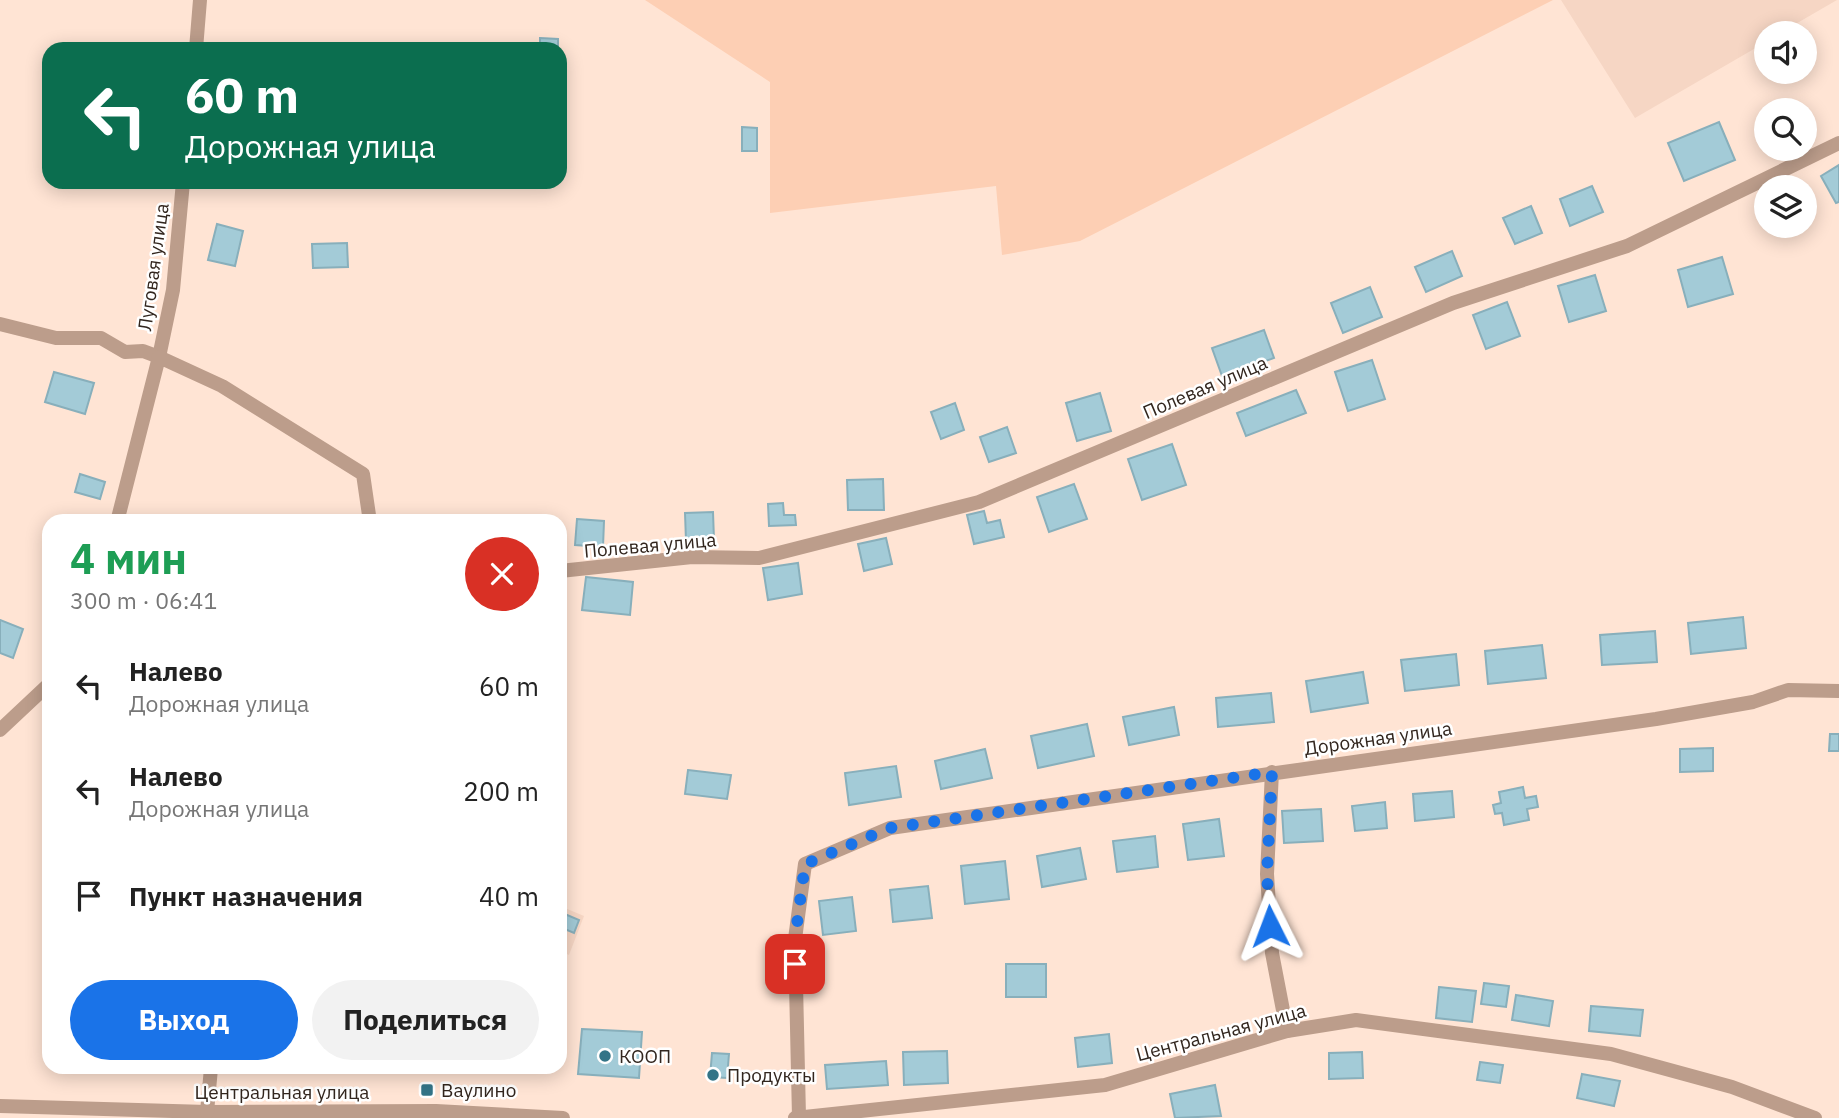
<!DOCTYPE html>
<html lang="ru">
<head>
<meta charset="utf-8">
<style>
	:root { --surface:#fff; --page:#f2f2f2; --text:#222; --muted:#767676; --accent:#1a73e8 }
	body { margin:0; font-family:"IBM Plex Sans",sans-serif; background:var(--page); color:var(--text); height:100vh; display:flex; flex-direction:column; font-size:26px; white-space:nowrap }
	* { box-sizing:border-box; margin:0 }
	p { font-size:23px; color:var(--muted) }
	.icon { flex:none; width:38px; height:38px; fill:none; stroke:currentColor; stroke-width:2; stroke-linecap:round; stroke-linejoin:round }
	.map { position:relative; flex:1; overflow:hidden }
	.side { position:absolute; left:42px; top:514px; width:525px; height:560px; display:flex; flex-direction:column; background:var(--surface); border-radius:21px; box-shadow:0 4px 18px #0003 }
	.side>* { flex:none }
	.guide { position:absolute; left:42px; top:42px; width:525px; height:147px; border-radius:21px; box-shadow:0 4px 18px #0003; background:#0b6e4f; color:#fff; overflow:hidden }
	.tools { position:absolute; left:1754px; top:21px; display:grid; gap:14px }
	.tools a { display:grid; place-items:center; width:63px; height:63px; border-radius:50%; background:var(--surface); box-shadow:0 4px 18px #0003; font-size:35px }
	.pin { position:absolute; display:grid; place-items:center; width:60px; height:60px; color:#fff; margin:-30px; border-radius:14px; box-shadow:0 4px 10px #0006 }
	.me { position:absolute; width:77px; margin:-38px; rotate:357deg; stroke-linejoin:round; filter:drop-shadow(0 0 5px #0008) }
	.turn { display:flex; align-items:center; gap:24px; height:147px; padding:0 28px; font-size:32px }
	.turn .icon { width:91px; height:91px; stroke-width:2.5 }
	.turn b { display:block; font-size:49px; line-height:60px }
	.round { display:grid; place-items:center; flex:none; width:74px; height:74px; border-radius:37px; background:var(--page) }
	.headline { display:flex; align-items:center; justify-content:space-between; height:119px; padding:0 28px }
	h1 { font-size:42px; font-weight:700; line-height:52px; color:#1e9e55 }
	.primary-button { display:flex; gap:14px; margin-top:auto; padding:14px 28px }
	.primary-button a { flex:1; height:80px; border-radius:42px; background:var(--accent); color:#fff; font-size:28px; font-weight:700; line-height:80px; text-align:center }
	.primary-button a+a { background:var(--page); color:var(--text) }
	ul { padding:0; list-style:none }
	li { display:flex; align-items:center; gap:21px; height:105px; padding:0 28px }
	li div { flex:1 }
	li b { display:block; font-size:26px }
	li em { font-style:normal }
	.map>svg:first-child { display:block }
	.built { fill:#f6d6c4 }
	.green { fill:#fdcfb4 }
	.building { fill:#a3cbd7; stroke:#88afbb; stroke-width:2 }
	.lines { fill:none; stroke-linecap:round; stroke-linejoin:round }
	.street { stroke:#bc9d8b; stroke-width:14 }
	.route { stroke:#1a73e8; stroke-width:12; stroke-dasharray:0 21.6 }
	.poi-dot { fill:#337487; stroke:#fff; stroke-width:2.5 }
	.labels { text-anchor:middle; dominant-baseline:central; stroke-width:5; stroke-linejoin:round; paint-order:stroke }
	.street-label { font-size:19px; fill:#32261e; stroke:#fff }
	.poi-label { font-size:19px; fill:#32261e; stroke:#fff; text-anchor:start }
</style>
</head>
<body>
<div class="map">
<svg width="1839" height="1118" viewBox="0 0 1839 1118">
	<rect width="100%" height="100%" fill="#ffe4d4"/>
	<g class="built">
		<path d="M1561,0H1837L1780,33H1766V42L1635,118Z"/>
		<path d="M560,906L584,916L569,955L560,951Z"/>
	</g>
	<path class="green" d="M645,0H1553L1080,241L1002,255L996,186L770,213V82Z"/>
	<g class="building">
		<path d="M540,38L558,39V49H540Z"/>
		<path d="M1719,122L1735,160L1684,181L1668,143Z"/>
		<path d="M742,127L757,128V151H742Z"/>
		<path d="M1839,165V202L1836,203L1821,176Z"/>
		<path d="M1592,186L1603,212L1570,226L1560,199Z"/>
		<path d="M1531,206L1542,233L1515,244L1503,218Z"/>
		<path d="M217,224L243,231L235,266L208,260Z"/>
		<path d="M347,243L348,267L313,268L312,244Z"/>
		<path d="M1452,251L1462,276L1426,292L1415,267Z"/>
		<path d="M1722,257L1733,294L1688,307L1678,270Z"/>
		<path d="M1595,275L1606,311L1569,322L1558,286Z"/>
		<path d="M1370,287L1382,317L1343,333L1331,303Z"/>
		<path d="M1507,302L1520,336L1486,349L1473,315Z"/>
		<path d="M1264,330L1274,358L1222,376L1212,348Z"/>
		<path d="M1372,360L1385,399L1348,411L1335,372Z"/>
		<path d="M54,372L94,383L85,414L45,402Z"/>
		<path d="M1296,390L1306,413L1246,436L1237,413Z"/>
		<path d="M1100,393L1111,431L1077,441L1066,403Z"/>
		<path d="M955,403L964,430L941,439L931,412Z"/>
		<path d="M1007,427L1016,453L989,462L980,437Z"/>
		<path d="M1172,444L1186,485L1142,500L1128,459Z"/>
		<path d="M80,474L105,482L100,499L75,492Z"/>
		<path d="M883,479L884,510H848L847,480Z"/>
		<path d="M1074,484L1087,519L1049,532L1037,497Z"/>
		<path d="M783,503L784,515H795L796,525L769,526L768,504Z"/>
		<path d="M984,511L987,523L1000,520L1004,537L974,544L967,515Z"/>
		<path d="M713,512L714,540L686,541L685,513Z"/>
		<path d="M577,519L604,521L603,547L575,545Z"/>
		<path d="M886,538L892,564L864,571L858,544Z"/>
		<path d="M798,563L802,594L768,600L763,568Z"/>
		<path d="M586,577L633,582L630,615L582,610Z"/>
		<path d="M1743,617L1746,648L1691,654L1688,623Z"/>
		<path d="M0,620L23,629L13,658L0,653Z"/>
		<path d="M1655,631L1657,662L1602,665L1600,635Z"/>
		<path d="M1542,645L1546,678L1488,684L1485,651Z"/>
		<path d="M1456,654L1459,685L1405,691L1401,660Z"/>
		<path d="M1363,672L1368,703L1311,712L1306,681Z"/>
		<path d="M1271,693L1274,722L1218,727L1216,698Z"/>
		<path d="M1174,707L1179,735L1129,745L1123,717Z"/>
		<path d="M1087,724L1094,756L1038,768L1031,736Z"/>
		<path d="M1830,734H1839V751H1829Z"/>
		<path d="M1713,748V771L1680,772V749Z"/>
		<path d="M985,749L992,778L941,789L935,761Z"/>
		<path d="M896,766L901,797L849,805L845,773Z"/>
		<path d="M688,770L731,775L727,799L685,794Z"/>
		<path d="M1523,787L1525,798L1536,796L1538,807L1527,809L1529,820L1504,825L1502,813L1495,814L1493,805L1501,803L1499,792Z"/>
		<path d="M1452,791L1454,817L1415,821L1413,794Z"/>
		<path d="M1385,802L1387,828L1355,831L1352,806Z"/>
		<path d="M1321,809L1323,841L1284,843L1282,811Z"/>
		<path d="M1219,819L1224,856L1188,860L1183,824Z"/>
		<path d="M1155,836L1158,867L1117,872L1113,841Z"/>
		<path d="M1080,848L1086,879L1042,887L1037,856Z"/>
		<path d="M1005,861L1009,899L965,904L961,866Z"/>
		<path d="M928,886L932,918L893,922L890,890Z"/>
		<path d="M852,897L856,931L823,935L819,901Z"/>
		<path d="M560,912L579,920L574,933L560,927Z"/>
		<rect x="1006" y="964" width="40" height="33"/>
		<path d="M1484,983L1509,986L1506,1007L1481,1004Z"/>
		<path d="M1439,987L1476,991L1472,1022L1436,1018Z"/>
		<path d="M1516,995L1553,1001L1549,1026L1512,1020Z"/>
		<path d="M1591,1006L1643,1010L1640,1036L1589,1031Z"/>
		<path d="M582,1029L642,1032L639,1078L578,1074Z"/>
		<path d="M1109,1034L1112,1063L1078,1067L1075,1038Z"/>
		<path d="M947,1051L948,1083L904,1085L903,1052Z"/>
		<path d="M1362,1052L1363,1078L1329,1079V1053Z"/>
		<path d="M712,1053L729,1054L727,1078L710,1077Z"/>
		<path d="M886,1061L888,1085L827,1089L825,1065Z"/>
		<path d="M1480,1062L1503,1065L1500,1083L1477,1080Z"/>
		<path d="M1582,1074L1620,1081L1614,1106L1577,1098Z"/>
		<path d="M1215,1085L1221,1116L1175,1118L1170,1094Z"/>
	</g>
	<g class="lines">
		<g class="street">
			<path d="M196,49L200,0"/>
			<path d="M0,324L56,338H101L125,352L143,351L159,357L173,290L183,182"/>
			<path d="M117,522L159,357L222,386L363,474L370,522"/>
			<path d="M560,571L692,557L759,558L979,502L1453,303L1627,246L1839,143"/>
			<path d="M0,730L49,684"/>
			<path d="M1272,772L1267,874L1272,953L1287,1031"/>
			<path d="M0,1106L207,1112L436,1111L563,1118"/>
			<path d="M207,1112L211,1068"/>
			<path d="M799,1117L795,939L805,864L890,828L1656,719L1753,702L1788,690L1839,691"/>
			<path d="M795,1118L1105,1085L1287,1031L1356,1020L1611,1054L1732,1087L1815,1118"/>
		</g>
	</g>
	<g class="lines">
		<path class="route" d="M795,964V939L805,864L890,828L1272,772L1267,874L1270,926"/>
	</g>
	<g class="poi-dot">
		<circle cx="605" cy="1056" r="7"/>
		<circle cx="713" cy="1075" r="7"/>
		<rect x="420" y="1083" width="14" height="14" rx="3.5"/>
	</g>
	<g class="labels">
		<g class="street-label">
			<text transform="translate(153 267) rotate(-82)">Луговая улица</text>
			<text transform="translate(1205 387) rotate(-23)">Полевая улица</text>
			<text transform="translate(650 545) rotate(-5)">Полевая улица</text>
			<text transform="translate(1378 738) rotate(-8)">Дорожная улица</text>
			<text transform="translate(1221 1032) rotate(-15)">Центральная улица</text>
			<text x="282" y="1092">Центральная улица</text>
		</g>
		<g class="poi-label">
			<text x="619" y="1056">КООП</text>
			<text x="727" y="1075">Продукты</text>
			<text x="441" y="1090">Ваулино</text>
		</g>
	</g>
</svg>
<div class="tools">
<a><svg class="icon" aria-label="sound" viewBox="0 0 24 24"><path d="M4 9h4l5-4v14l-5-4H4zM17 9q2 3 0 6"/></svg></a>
<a><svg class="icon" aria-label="search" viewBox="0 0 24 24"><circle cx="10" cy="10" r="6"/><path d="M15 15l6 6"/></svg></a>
<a><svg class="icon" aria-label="layers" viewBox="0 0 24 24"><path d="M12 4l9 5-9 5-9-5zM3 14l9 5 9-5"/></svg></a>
</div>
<div class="pin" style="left:795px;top:964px;background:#d93025"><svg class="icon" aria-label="arrive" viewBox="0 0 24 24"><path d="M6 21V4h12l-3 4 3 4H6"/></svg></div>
<svg class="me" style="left:1270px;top:926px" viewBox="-20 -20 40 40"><path d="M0-17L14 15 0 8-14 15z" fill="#1a73e8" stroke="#fff" stroke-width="4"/></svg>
<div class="guide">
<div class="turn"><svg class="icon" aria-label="left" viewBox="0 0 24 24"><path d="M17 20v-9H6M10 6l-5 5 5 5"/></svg><div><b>60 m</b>Дорожная улица</div></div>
</div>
<section class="side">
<div class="headline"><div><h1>4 мин</h1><p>300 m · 06:41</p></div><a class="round" style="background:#d93025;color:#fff"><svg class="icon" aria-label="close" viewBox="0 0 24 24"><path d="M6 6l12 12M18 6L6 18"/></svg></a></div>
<ul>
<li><svg class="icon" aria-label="left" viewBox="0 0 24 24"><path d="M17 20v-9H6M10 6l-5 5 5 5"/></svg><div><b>Налево</b><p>Дорожная улица</p></div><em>60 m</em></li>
<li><svg class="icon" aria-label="left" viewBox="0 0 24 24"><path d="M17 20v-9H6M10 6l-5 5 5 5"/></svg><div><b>Налево</b><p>Дорожная улица</p></div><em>200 m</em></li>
<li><svg class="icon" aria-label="arrive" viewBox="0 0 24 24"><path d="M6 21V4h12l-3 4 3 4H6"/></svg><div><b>Пункт назначения</b></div><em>40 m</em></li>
</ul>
<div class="primary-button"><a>Выход</a><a>Поделиться</a></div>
</section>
</div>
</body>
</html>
